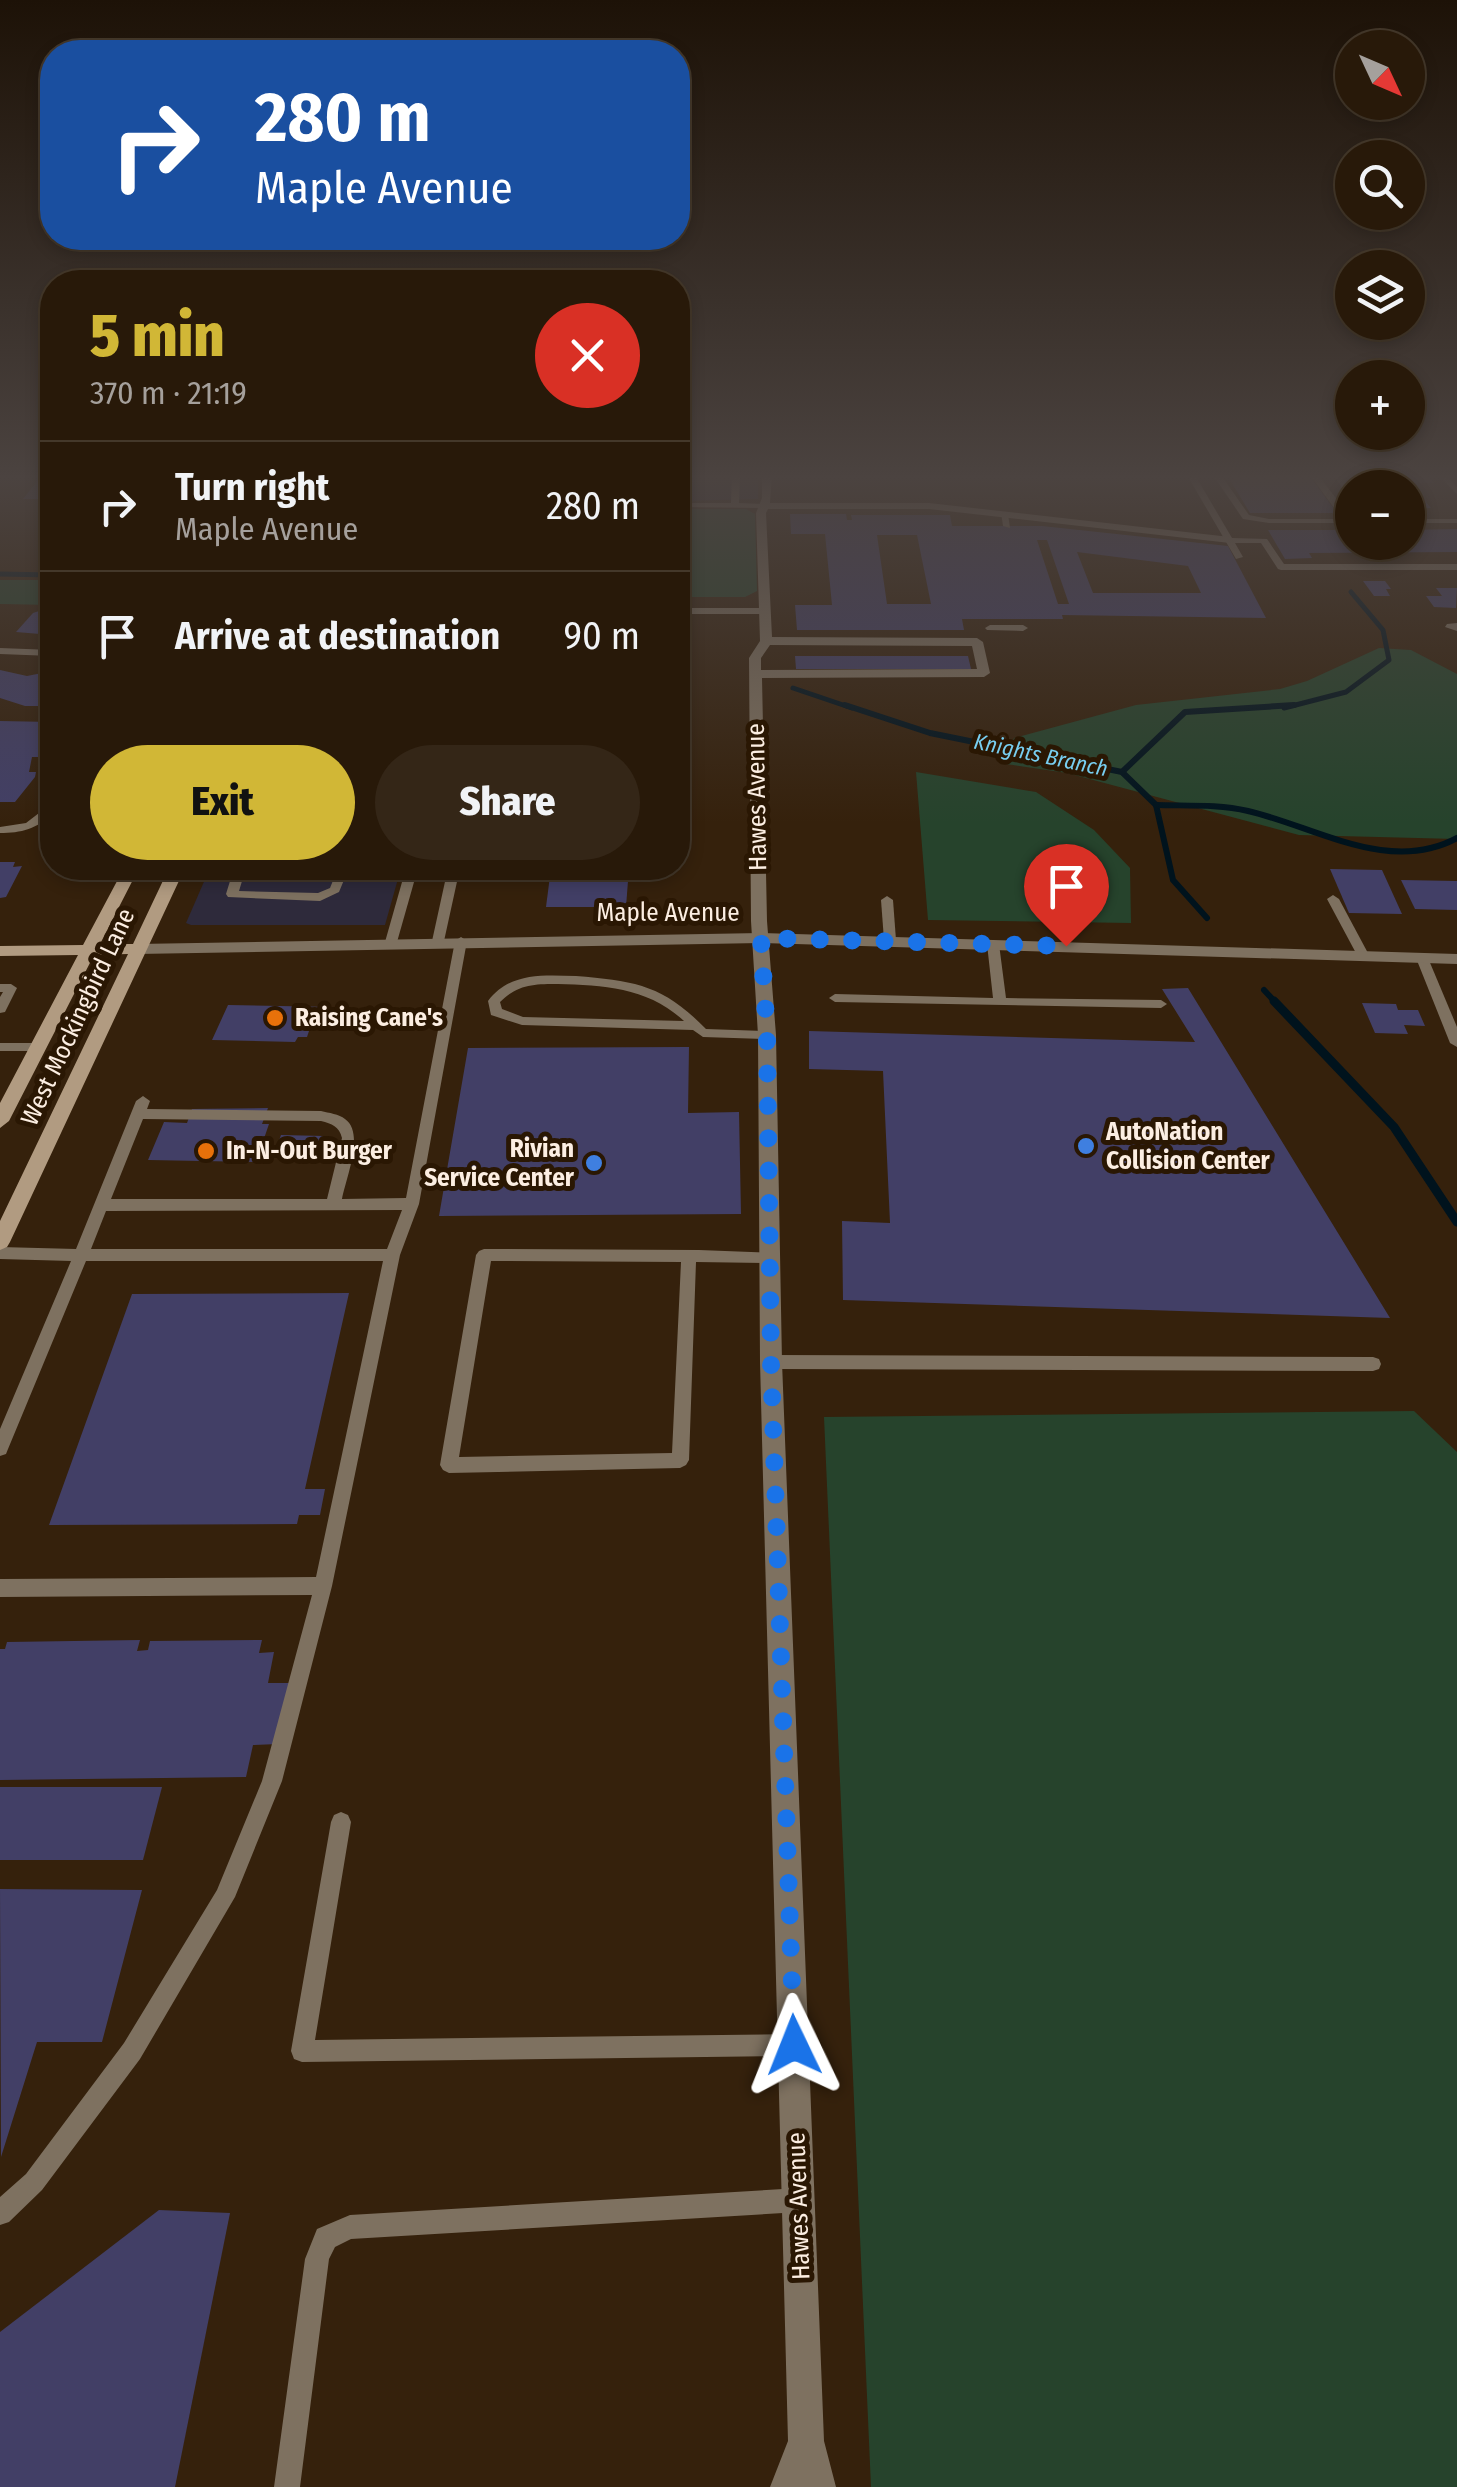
<!DOCTYPE html>
<html lang="en">
<head>
<meta charset="utf-8">
<style>
	:root { --surface:#281909; --page:#342617; --text:#f1f3f6; --muted:#a5a09c; --line:#44382a; --accent:#d1b736 }
	body { margin:0; font-family:"Fira Sans Condensed",sans-serif; background:var(--page); color:var(--text); height:100vh; display:flex; flex-direction:column; font-size:38px; white-space:nowrap }
	* { box-sizing:border-box; margin:0 }
	p { font-size:32px; color:var(--muted) }
	.icon { flex:none; width:55px; height:55px; fill:none; stroke:currentColor; stroke-width:2; stroke-linecap:round; stroke-linejoin:round }
	.map { position:relative; flex:1; overflow:hidden }
	.sheet { position:absolute; left:40px; top:270px; width:650px; height:610px; display:flex; flex-direction:column; background:var(--surface); border-radius:40px; box-shadow:0 5px 15px #0003,0 0 0 2px var(--line) }
	.sheet>* { flex:none }
	.banner { position:absolute; left:40px; top:40px; width:650px; height:210px; border-radius:40px; box-shadow:0 5px 15px #0003,0 0 0 2px var(--line); background:#1a4fa0; color:#fff; overflow:hidden }
	.needle { width:65px; rotate:134deg }
	.controls { position:absolute; left:1335px; top:30px; display:grid; gap:20px }
	.controls a { display:grid; place-items:center; width:90px; height:90px; border-radius:50%; background:var(--surface); box-shadow:0 5px 15px #0003,0 0 0 2px var(--line); font-size:50px }
	.pin { position:absolute; display:grid; place-items:center; width:85px; height:85px; color:#fff; margin:-102px -42px; border-radius:50% 50% 50% 0; rotate:-45deg; box-shadow:0 0 10px #0007 }
	.pin .icon { rotate:45deg }
	.me { position:absolute; width:110px; margin:-55px; rotate:358deg; stroke-linejoin:round; filter:drop-shadow(0 0 8px #0008) }
	.turn { display:flex; align-items:center; gap:35px; height:210px; padding:0 50px; font-size:45px }
	.turn .icon { width:130px; height:130px; stroke-width:2.5 }
	.turn b { display:block; font-size:70px; line-height:85px }
	.round { display:grid; place-items:center; flex:none; width:105px; height:105px; border-radius:52px; background:var(--page) }
	.overview { display:flex; align-items:center; justify-content:space-between; height:170px; padding:0 50px }
	h1 { font-size:60px; font-weight:800; line-height:75px; color:var(--accent) }
	.action { display:flex; gap:20px; margin-top:auto; padding:20px 50px }
	.action a { flex:1; height:115px; border-radius:60px; background:var(--accent); color:#111; font-size:40px; font-weight:800; line-height:115px; text-align:center }
	.action a+a { background:var(--page); color:var(--text) }
	ul { padding:0; list-style:none }
	li { display:flex; align-items:center; gap:30px; height:130px; padding:0 50px; border-top:2px solid var(--line) }
	li div { flex:1 }
	li b { display:block; font-size:38px }
	li em { font-style:normal }
	.map>svg:first-child { display:block }
	.commercial { fill:#2e2a3b }
	.green { fill:#26432c }
	.lines { fill:none; stroke-linecap:round; stroke-linejoin:round }
	.stream-far2 { stroke:#00131d; stroke-width:5 }
	.stream-far1 { stroke:#00131d; stroke-width:6 }
	.stream { stroke:#00131d; stroke-width:9 }
	.building { fill:#423f66; fill-rule:evenodd }
	.service { fill:#7e7160; fill-rule:evenodd }
	.minor { fill:#7e7160; fill-rule:evenodd }
	.tertiary { fill:#7e7160; fill-rule:evenodd }
	.secondary { fill:#b19b81; fill-rule:evenodd }
	.route { stroke:#1a73e8; stroke-width:18; stroke-dasharray:0 32.4 }
	.food-dot { fill:#e8710a; stroke:#2a1703; stroke-width:4 }
	.shop-dot { fill:#3f7fe0; stroke:#2a1703; stroke-width:4 }
	.labels { text-anchor:middle; dominant-baseline:central; stroke-width:10; stroke-linejoin:round; paint-order:stroke }
	.far-water-label { font-size:22px; font-style:italic; fill:#78cef0; stroke:#2a1703 }
	.street-label { font-size:25px; fill:#fceee2; stroke:#2a1703 }
	.poi-label { font-size:25px; font-weight:bold; fill:#fceee2; stroke:#2a1703; text-anchor:start }
</style>
</head>
<body>
<div class="map">
<svg width="1457" height="2487" viewBox="0 0 1457 2487">
	<rect width="100%" height="100%" fill="#35210c"/>
	<g class="commercial">
		<path d="M678,475H758V499L678,501Z"/>
		<path d="M210,868H401L385,925H191L186,923Z"/>
	</g>
	<g class="green">
		<path d="M678,509H746L755,514L757,591L745,597H678Z"/>
		<path d="M0,580H52V605L0,604Z"/>
		<path d="M1379,648L1411,650L1457,674V839L1299,835L1067,773L1006,764L1014,738L1136,705L1280,689L1307,681Z"/>
		<path d="M916,772L1036,792L1094,830L1130,868L1131,923L928,920Z"/>
		<path d="M1414,1411L1457,1452V2487H871L824,1417Z"/>
	</g>
	<g class="lines">
		<g class="stream-far2">
			<path d="M0,574L52,575"/>
			<path d="M793,688L852,708"/>
			<path d="M1284,708L1346,692L1389,660L1383,630L1351,592"/>
		</g>
		<g class="stream-far1">
			<path d="M845,705L930,733L1122,772L1156,805L1173,880L1207,918"/>
			<path d="M1122,772L1185,712L1294,705"/>
			<path d="M1156,805C1187,806 1218,804 1248,811C1314,826 1389,875 1457,838"/>
			<path d="M1264,990L1277,1004"/>
		</g>
		<path class="stream" d="M1274,1001L1394,1127L1457,1222"/>
	</g>
	<g class="building">
		<path d="M42,475H52V502H46L49,499H23Z"/>
		<path d="M1227,475H1309L1337,513H1250Z"/>
		<path d="M1358,475H1428L1434,483H1410L1431,508L1408,509V488H1368Z"/>
		<path d="M790,514H846L847,520H852L851,515H950L952,526H1042L1228,546L1266,618L1062,615L1063,619H962L964,630H797L795,605H832L825,534H791ZM877,535H917L931,604H887ZM1037,540H1047L1069,604H1058ZM1077,552L1188,566L1201,593H1093Z"/>
		<path d="M1457,529V552L1309,553L1312,558L1285,559L1268,530H1352V542H1408V530Z"/>
		<path d="M1363,581H1385L1391,589H1386L1390,596H1374Z"/>
		<path d="M1436,588H1457L1456,608L1434,607L1426,596H1442Z"/>
		<path d="M42,610L52,611V635L16,632L33,613Z"/>
		<path d="M795,656H968L971,669H796Z"/>
		<path d="M0,670L27,676L52,671V706H25L0,698Z"/>
		<path d="M0,721L52,722V744L40,757H32L29,772H36L35,777L15,802H0Z"/>
		<path d="M0,862H15L13,867L22,866L6,897L0,898Z"/>
		<path d="M551,868H629L626,907H546Z"/>
		<path d="M1330,869L1382,870L1402,914L1349,913Z"/>
		<path d="M1401,880L1457,881V910L1415,909Z"/>
		<path d="M1188,988L1390,1318L843,1300L842,1221L890,1223L883,1071L809,1069V1031L1195,1042L1162,989Z"/>
		<path d="M1362,1003L1396,1004L1398,1010H1418L1425,1026L1404,1025L1408,1034L1375,1033Z"/>
		<path d="M228,1005L331,1007L324,1028H310L307,1037H298L295,1042L212,1040Z"/>
		<path d="M689,1047L688,1113L739,1112L741,1214L439,1216L468,1048Z"/>
		<path d="M268,1108L262,1124H269L256,1162L148,1160L164,1122L187,1123L192,1109Z"/>
		<path d="M281,1135L324,1136L319,1153L275,1152Z"/>
		<path d="M349,1293L305,1489H325L320,1515H299L297,1524L49,1525L132,1294Z"/>
		<path d="M140,1640L137,1651L148,1650L150,1641L262,1640L259,1653L274,1652L268,1683H290L278,1744L253,1745L246,1777L0,1780V1649H5L7,1642Z"/>
		<path d="M0,1787H162L143,1860H0Z"/>
		<path d="M0,1889L142,1890L102,2042H37L1,2157Z"/>
		<path d="M159,2210L230,2213L175,2487H0V2332Z"/>
	</g>
	<g class="lines">
		<g class="service">
			<path d="M732,475H740L739,503L764,504H767V508L678,507V503H731Z"/>
			<path d="M1187,475H1195L1232,538L1267,539L1284,564H1457V570H1281L1278,569L1261,543H1235L1243,557L1236,559Z"/>
			<path d="M1213,475H1221L1249,515L1269,519H1342L1310,475H1318L1352,519V523H1269L1243,519Z"/>
			<path d="M1333,475H1341L1352,490V497H1349Z"/>
			<path d="M1438,475H1446L1457,487V494Z"/>
			<path d="M1001,512L1008,514L1010,528L1003,526Z"/>
			<rect x="1408" y="519" width="49" height="4"/>
			<path d="M678,608H764L769,611L764,614H678Z"/>
			<path d="M990,625H1023L1028,628L1023,631L987,630L985,628Z"/>
			<path d="M0,648L52,650V656L0,654Z"/>
			<path d="M52,803V813C38,829 21,833 0,833V827L26,823Z"/>
			<path d="M234,868H246L239,891L318,893L330,888L338,868H349L339,892L320,901L228,897L226,894Z"/>
			<path d="M406,868H418L397,942L391,946L385,942Z"/>
			<path d="M448,868H460L444,941L438,945L432,941Z"/>
			<path d="M1333,895L1339,899L1369,955L1367,958H1359L1357,955L1327,899Z"/>
			<path d="M887,896L893,900L896,940L890,944L884,940L881,900Z"/>
			<path d="M461,937L467,941L419,1204L400,1255L332,1586L282,1781L235,1897L140,2059L42,2190L9,2222L0,2225V2197L26,2174L124,2043L217,1890L262,1781L312,1595L0,1597V1579L316,1577L383,1261H86L8,1449L6,1454L0,1456V1429L71,1261L0,1259V1247L76,1249L136,1101L143,1096L150,1101L147,1109L321,1111C329,1113 339,1114 345,1119C365,1133 346,1178 342,1199L406,1198L455,941ZM143,1119L321,1121C332,1124 339,1126 342,1138L327,1199H111ZM402,1210L387,1249H91L106,1211Z"/>
			<path d="M993,940L999,944L1006,998L1161,1000L1167,1004L1161,1008L835,1002L829,998L835,994L993,998L987,944Z"/>
			<path d="M1422,954L1428,958L1457,1027V1047L1450,1043L1416,958Z"/>
			<path d="M576,976C636,981 663,985 706,1029L767,1031L774,1035L767,1039L703,1037L693,1030L522,1025L491,1015L488,1001C510,972 543,975 576,976ZM558,984C604,985 649,988 684,1021L523,1017L502,1009L500,1002C518,984 535,984 558,984Z"/>
			<path d="M0,984H11L17,988L5,1012L0,1013V997L3,992H0Z"/>
			<path d="M0,1043H37L44,1047L37,1051H0Z"/>
			<path d="M484,1249L699,1250L775,1253L778,1257L775,1261L770,1263L696,1262L689,1460L686,1465L680,1468L449,1473L443,1470L440,1465L476,1255L479,1251ZM491,1261L681,1262L672,1453L459,1457Z"/>
			<path d="M771,1355L1373,1357L1379,1359L1381,1364L1379,1369L1373,1371L771,1369L765,1367L763,1362L765,1357Z"/>
			<path d="M341,1812L348,1815L351,1822L315,2040L794,2034L802,2037L805,2045L802,2053L794,2056L302,2062L294,2059L291,2051L331,1822L334,1815Z"/>
			<path d="M800,2188L808,2192L812,2200L808,2208L800,2212L351,2239L335,2247L329,2259L300,2487H274L305,2259L317,2229L350,2215Z"/>
		</g>
		<g class="minor">
			<path d="M762,475H772L770,503H929L1230,537L1236,540L1230,543L929,509H768L766,513L772,637L977,638L983,642L990,673L984,677L762,678L767,921L776,1035L782,1362L824,2441L836,2487H770L788,2441L760,1362L758,1035L751,921L749,658L760,641L756,513L762,498ZM770,645L972,646L977,669L761,670V658Z"/>
			<path d="M1457,623V631L1445,627L1447,624Z"/>
		</g>
		<path class="tertiary" d="M761,933L1457,954V964L761,943L137,954L129,949L137,944Z"/>
		<path class="secondary" d="M124,868H139L100,944H133L169,868H185L10,1242L7,1247L0,1250V1221L128,954L94,955L9,1121L0,1128V1103L78,955L0,956V946L83,945Z"/>
	</g>
	<linearGradient id="sky" x2="0" y2="1"><stop stop-color="#1d1207"/><stop offset="0.58" stop-color="#4b4340"/><stop offset="1" stop-color="#4b4340" stop-opacity="0"/></linearGradient>
	<rect width="1457" height="823" fill="url(#sky)"/>
	<g class="lines">
		<path class="route" d="M794,2045L771,1362L767,1035L761,938L1066,946"/>
	</g>
	<g class="food-dot">
		<circle cx="275" cy="1018" r="10"/>
		<circle cx="206" cy="1151" r="10"/>
	</g>
	<g class="shop-dot">
		<circle cx="1086" cy="1146" r="10"/>
		<circle cx="594" cy="1163" r="10"/>
	</g>
	<g class="labels">
		<g class="far-water-label">
			<text transform="translate(1041 755) rotate(12)">Knights Branch</text>
		</g>
		<g class="street-label">
			<text transform="translate(757 797) rotate(-91)">Hawes Avenue</text>
			<text x="668" y="913">Maple Avenue</text>
			<text transform="translate(78 1017) rotate(-65)">West Mockingbird Lane</text>
			<text transform="translate(799 2206) rotate(-92)">Hawes Avenue</text>
		</g>
		<g class="poi-label">
			<text x="295" y="1018">Raising Cane's</text>
			<text x="1106" y="1132">AutoNation<tspan x="1106" dy="29">Collision Center</tspan></text>
			<text x="574" y="1149" text-anchor="end">Rivian<tspan x="574" dy="29">Service Center</tspan></text>
			<text x="226" y="1151">In-N-Out Burger</text>
		</g>
	</g>
</svg>
<div class="controls">
<a><svg class="needle" viewBox="-14 -14 28 28"><path d="M0-13l5 13h-10z" fill="#e53935"/><path d="M0 13l5-13h-10z" fill="#a5a09c"/></svg></a>
<a><svg class="icon" aria-label="search" viewBox="0 0 24 24"><circle cx="10" cy="10" r="6"/><path d="M15 15l6 6"/></svg></a>
<a><svg class="icon" aria-label="layers" viewBox="0 0 24 24"><path d="M12 4l9 5-9 5-9-5zM3 14l9 5 9-5"/></svg></a>
<a>+</a>
<a>−</a>
</div>
<div class="pin" style="left:1066px;top:946px;background:#d93025"><svg class="icon" aria-label="arrive" viewBox="0 0 24 24"><path d="M6 21V4h12l-3 4 3 4H6"/></svg></div>
<svg class="me" style="left:794px;top:2045px" viewBox="-20 -20 40 40"><path d="M0-17L14 15 0 8-14 15z" fill="#1a73e8" stroke="#fff" stroke-width="4"/></svg>
<div class="banner">
<div class="turn"><svg class="icon" aria-label="right" viewBox="0 0 24 24"><path d="M7 20v-9h11M14 6l5 5-5 5"/></svg><div><b>280 m</b>Maple Avenue</div></div>
</div>
<section class="sheet">
<div class="overview"><div><h1>5 min</h1><p>370 m · 21:19</p></div><a class="round" style="background:#d93025;color:#fff"><svg class="icon" aria-label="close" viewBox="0 0 24 24"><path d="M6 6l12 12M18 6L6 18"/></svg></a></div>
<ul>
<li><svg class="icon" aria-label="right" viewBox="0 0 24 24"><path d="M7 20v-9h11M14 6l5 5-5 5"/></svg><div><b>Turn right</b><p>Maple Avenue</p></div><em>280 m</em></li>
<li><svg class="icon" aria-label="arrive" viewBox="0 0 24 24"><path d="M6 21V4h12l-3 4 3 4H6"/></svg><div><b>Arrive at destination</b></div><em>90 m</em></li>
</ul>
<div class="action"><a>Exit</a><a>Share</a></div>
</section>
</div>
</body>
</html>
